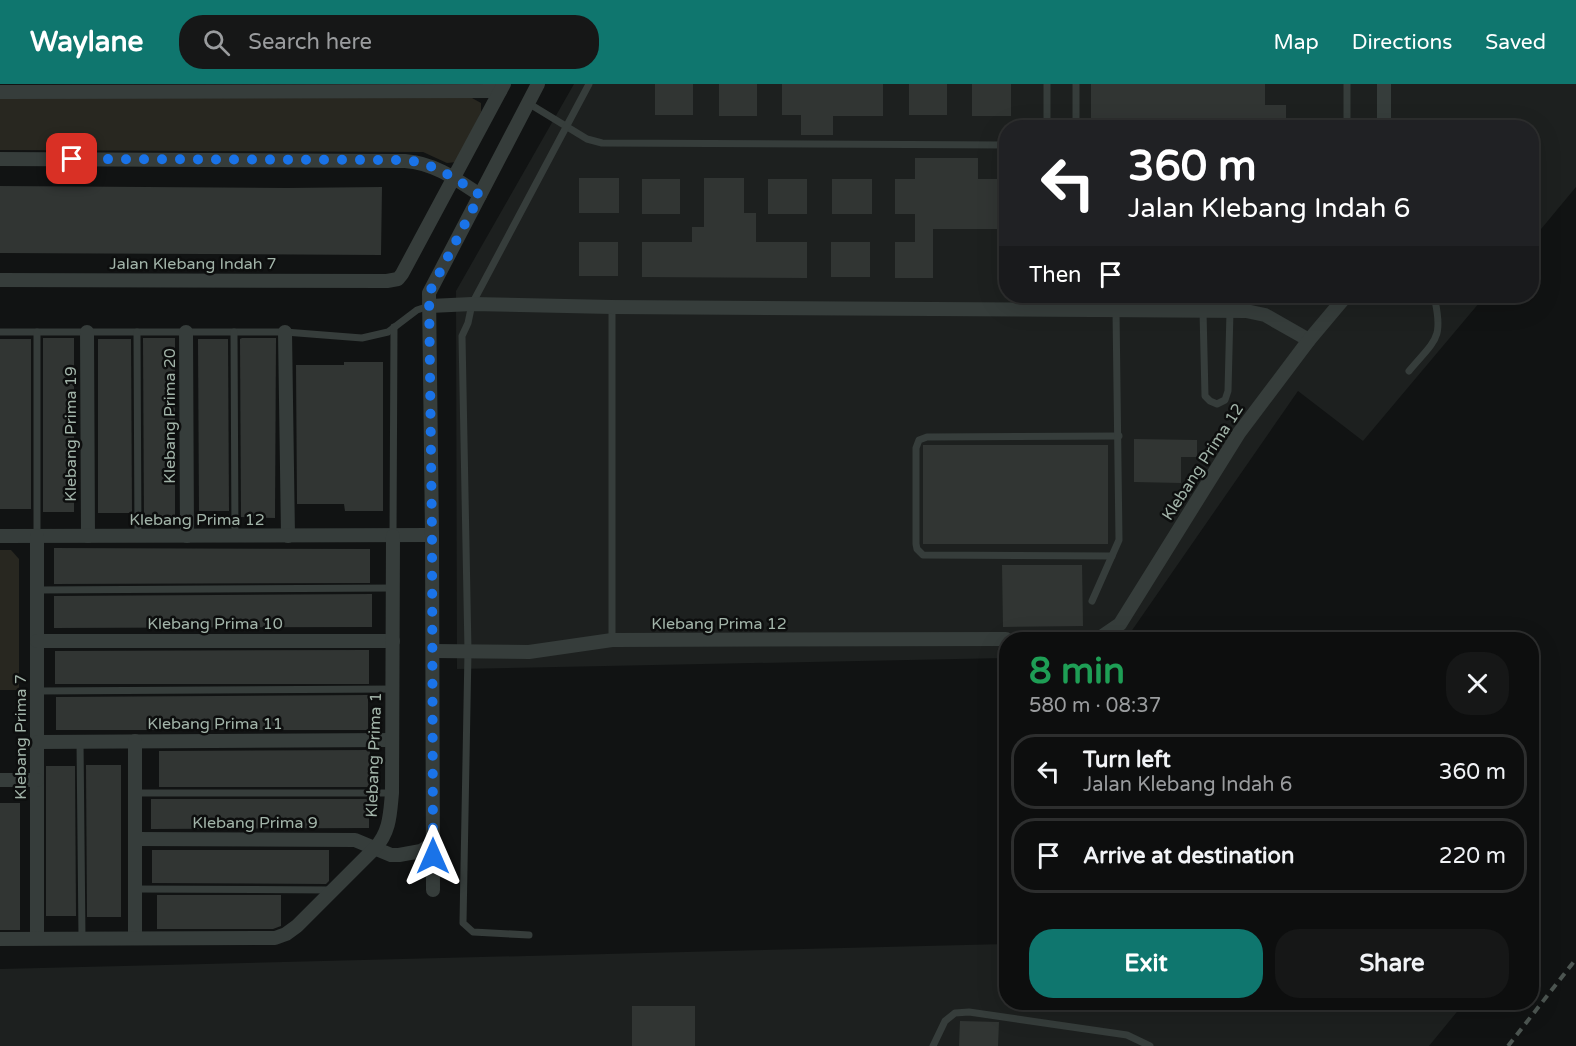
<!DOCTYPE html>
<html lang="en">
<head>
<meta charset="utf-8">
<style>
	:root { --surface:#0d0e0e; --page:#161717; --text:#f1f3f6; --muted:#9a9c9e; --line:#2d2e2e; --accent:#0f766e }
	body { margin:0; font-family:"Varela Round",sans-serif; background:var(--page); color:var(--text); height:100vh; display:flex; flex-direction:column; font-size:22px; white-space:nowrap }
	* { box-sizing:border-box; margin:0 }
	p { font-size:20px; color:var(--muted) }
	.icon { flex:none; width:33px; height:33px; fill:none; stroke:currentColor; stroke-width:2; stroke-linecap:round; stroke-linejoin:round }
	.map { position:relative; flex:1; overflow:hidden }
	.sheet { position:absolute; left:999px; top:548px; width:540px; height:378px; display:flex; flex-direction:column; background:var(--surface); border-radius:24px; box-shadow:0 6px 24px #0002,0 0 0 2px var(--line) }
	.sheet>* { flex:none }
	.top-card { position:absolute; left:999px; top:36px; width:540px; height:183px; border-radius:24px; box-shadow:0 6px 24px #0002,0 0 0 2px var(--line); background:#202124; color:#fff; overflow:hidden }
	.pin { position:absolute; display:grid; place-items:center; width:51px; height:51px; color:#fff; margin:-26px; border-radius:12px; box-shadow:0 3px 9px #0006 }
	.me { position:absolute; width:66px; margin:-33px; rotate:0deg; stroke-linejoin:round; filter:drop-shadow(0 0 4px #0008) }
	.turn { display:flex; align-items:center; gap:21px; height:126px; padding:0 30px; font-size:27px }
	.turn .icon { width:78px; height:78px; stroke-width:2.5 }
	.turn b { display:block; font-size:42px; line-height:51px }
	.then { display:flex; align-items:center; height:57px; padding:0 30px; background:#0003; gap:12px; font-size:22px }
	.round { display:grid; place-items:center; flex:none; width:63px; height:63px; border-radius:24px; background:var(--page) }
	.overview { display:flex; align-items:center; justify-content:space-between; height:102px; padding:0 30px }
	h1 { font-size:36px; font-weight:700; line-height:45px; color:#1e9e55 }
	.cta { display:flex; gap:12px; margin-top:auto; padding:12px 30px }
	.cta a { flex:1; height:69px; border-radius:24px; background:var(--accent); color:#fff; font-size:24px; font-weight:700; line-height:69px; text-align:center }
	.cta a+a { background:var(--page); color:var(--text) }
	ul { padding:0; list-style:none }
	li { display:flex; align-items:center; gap:18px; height:75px; margin:0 12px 9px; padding:0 18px; border:3px solid var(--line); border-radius:24px }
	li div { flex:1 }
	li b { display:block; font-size:22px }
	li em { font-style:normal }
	header { display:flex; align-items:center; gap:36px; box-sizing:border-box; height:84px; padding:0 30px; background:var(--accent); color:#fff }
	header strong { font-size:28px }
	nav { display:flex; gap:33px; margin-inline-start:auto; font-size:21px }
	.search { width:420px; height:54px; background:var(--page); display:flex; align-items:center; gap:15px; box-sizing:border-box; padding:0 21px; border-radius:24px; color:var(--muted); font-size:22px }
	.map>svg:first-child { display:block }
	.built { fill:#1d201f }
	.green { fill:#282720 }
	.building { fill:#313533 }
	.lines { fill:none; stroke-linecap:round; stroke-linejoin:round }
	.lane { stroke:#363d3b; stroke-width:7 }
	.street { stroke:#363d3b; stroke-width:14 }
	.rail { stroke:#4c5551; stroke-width:4; stroke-dasharray:8 6; stroke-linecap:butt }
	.route { stroke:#1a73e8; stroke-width:10; stroke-dasharray:0 18 }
	.labels { text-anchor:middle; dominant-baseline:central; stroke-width:5; stroke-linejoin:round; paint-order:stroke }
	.street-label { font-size:16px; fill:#a2b4a9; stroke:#0d0e0e }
</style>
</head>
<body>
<header>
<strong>Waylane</strong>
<div class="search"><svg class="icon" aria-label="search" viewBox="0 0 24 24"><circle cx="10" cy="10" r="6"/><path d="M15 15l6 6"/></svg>Search here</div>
<nav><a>Map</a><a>Directions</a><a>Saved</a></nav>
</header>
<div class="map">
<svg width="1576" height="962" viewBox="0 0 1576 962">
	<rect width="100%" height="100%" fill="#111313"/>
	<g class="built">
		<path d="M574,0H1576V103L1532,156V44H1006V212H1485L1363,357L1298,307L1126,555H1006V574L457,585L456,207Z"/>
		<path d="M1006,860V918H1465L1429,962H0V885Z"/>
	</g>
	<g class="green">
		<path d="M0,14H472L481,19V28L457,78L447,79L423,68L0,66Z"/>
		<path d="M0,466H11L19,475V606H0Z"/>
	</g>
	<g class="building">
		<rect x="655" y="0" width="38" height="31"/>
		<rect x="719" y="0" width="38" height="32"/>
		<path d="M782,0H883V32H833V51H801V31H782Z"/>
		<rect x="909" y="0" width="38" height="31"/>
		<rect x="972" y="0" width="39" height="32"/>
		<path d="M1091,0H1265V21H1286V44H1091Z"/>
		<path d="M915,74H978V95H998V145H933V194H895V158H915V130H895V95H915Z"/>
		<rect x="579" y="94" width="40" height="35"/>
		<path d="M704,94H744V129H756V158H807V194L642,193V158H692V143H704Z"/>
		<rect x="642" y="95" width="38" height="35"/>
		<rect x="768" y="95" width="39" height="35"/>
		<rect x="832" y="95" width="40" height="35"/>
		<path d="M0,102L287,104L382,103L381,171L0,169Z"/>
		<rect x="579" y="158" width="39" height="34"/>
		<rect x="831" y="158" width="39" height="35"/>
		<rect x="43" y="254" width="31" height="174"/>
		<path d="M143,254H175V438H144Z"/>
		<path d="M242,254H276L275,434L241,433L240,255Z"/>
		<rect x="0" y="255" width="31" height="170"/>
		<path d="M98,255H131L132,429H98Z"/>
		<path d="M198,255H228L229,427H199Z"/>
		<path d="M344,278H383V427H345L344,420H297L296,281H344Z"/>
		<path d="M1134,355L1197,356V373H1181V399L1134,398Z"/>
		<rect x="923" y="361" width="185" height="99"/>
		<path d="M54,464L370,465V499L54,500Z"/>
		<path d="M1002,481H1082L1083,542L1003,543Z"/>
		<path d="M372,510V543L54,544V512Z"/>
		<path d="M369,566V600H55V567Z"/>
		<path d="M368,611V646H56V613Z"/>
		<path d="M370,666L369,703H159V667Z"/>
		<path d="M86,681H121V833H87Z"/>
		<path d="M46,682H75L76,832H46Z"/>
		<path d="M151,715H369V744L151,745Z"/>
		<rect x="0" y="719" width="20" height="127"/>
		<path d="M152,766H329V797L326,800L152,799Z"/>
		<path d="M157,811H281V842L273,845H157Z"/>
		<rect x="632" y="922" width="63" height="40"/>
		<path d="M960,937L999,938L998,962H959Z"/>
	</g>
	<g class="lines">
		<g class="lane">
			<path d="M1076,0V44"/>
			<path d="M1347,0V44"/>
			<path d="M528,19L587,55L602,59L1006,61"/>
			<path d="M1047,44V0"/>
			<path d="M612,223V556"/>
			<path d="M1203,227L1205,312L1210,317L1217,320L1225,316L1228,307L1230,227"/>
			<path d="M0,248H285L362,254L388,248L417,226L429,222"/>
			<path d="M137,248L138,452"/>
			<path d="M234,248L235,452"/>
			<path d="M1409,287C1436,255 1444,255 1434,212"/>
			<path d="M37,452V248"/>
			<path d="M393,452L394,243"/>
			<path d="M1112,472L923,471L917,465L916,460V364L919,356L927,353L1119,352"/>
			<path d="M38,506L394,504"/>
			<path d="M1092,517L1119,456L1116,227"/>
			<path d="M38,607L394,605"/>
			<path d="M80,657L82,854"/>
			<path d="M135,709H392"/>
			<path d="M135,805L330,806"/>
			<path d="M529,851L473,848L463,839L468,567L462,252L468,239L472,220L589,0"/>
			<path d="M933,962L945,937L955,929L969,928L1127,951L1150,962"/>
		</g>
		<g class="street">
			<path d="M0,8L500,7"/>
			<path d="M1384,44V0"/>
			<path d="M0,75L405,77C434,79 456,95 480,111"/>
			<path d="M0,196L387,197L398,195L402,190L504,0"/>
			<path d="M430,222L472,220L612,223L1246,227L1265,231L1309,256"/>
			<path d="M87,248L88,452"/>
			<path d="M186,248L187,452"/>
			<path d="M285,248L288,452"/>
			<path d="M0,452L432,451"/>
			<path d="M37,452V854"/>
			<path d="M1088,555L1101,553L1120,540L1239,349L1309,256L1346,212"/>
			<path d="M37,557H393"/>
			<path d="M433,567L529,568L612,556L1006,555"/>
			<path d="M38,658L392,656"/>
			<path d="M0,696H37"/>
			<path d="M135,755L355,756L391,771H399L421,767L429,762L433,756"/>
			<path d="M433,806L432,451L429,209L538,0"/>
			<path d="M135,854V657"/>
			<path d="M0,855L275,854L286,850L297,842L375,764C390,748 390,730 392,709L393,452"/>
		</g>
		<path class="rail" d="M1508,962L1576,875"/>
	</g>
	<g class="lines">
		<path class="route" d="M72,75L405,76C434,79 456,95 480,111L429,209L432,451L433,772"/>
	</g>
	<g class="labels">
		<g class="street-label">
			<text x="193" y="180">Jalan Klebang Indah 7</text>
			<text transform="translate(170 332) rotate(-90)">Klebang Prima 20</text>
			<text transform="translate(71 350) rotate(-90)">Klebang Prima 19</text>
			<text transform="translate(1203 378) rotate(-57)">Klebang Prima 12</text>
			<text x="197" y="436">Klebang Prima 12</text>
			<text x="215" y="540">Klebang Prima 10</text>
			<text x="719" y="540">Klebang Prima 12</text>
			<text x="215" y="640">Klebang Prima 11</text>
			<text transform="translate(21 653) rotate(-90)">Klebang Prima 7</text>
			<text transform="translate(374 671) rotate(-88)">Klebang Prima 1</text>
			<text x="255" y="739">Klebang Prima 9</text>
		</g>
	</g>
</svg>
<div class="pin" style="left:72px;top:75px;background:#d93025"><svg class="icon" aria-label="arrive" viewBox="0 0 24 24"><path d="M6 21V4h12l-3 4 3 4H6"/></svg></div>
<svg class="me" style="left:433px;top:772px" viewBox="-20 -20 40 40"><path d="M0-17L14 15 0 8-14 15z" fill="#1a73e8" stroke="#fff" stroke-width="4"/></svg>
<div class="top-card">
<div class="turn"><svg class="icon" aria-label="left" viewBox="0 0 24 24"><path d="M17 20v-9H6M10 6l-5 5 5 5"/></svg><div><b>360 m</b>Jalan Klebang Indah 6</div></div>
<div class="then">Then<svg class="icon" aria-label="arrive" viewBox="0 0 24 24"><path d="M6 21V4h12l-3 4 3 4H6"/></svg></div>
</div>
<section class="sheet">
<div class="overview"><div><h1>8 min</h1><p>580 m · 08:37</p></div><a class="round"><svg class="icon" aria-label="close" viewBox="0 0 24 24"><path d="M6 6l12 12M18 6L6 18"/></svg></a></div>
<ul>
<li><svg class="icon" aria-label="left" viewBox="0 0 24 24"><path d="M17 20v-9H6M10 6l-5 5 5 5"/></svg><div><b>Turn left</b><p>Jalan Klebang Indah 6</p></div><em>360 m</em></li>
<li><svg class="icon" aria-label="arrive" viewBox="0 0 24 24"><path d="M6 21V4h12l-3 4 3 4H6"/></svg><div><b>Arrive at destination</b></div><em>220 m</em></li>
</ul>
<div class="cta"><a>Exit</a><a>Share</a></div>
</section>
</div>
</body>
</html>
